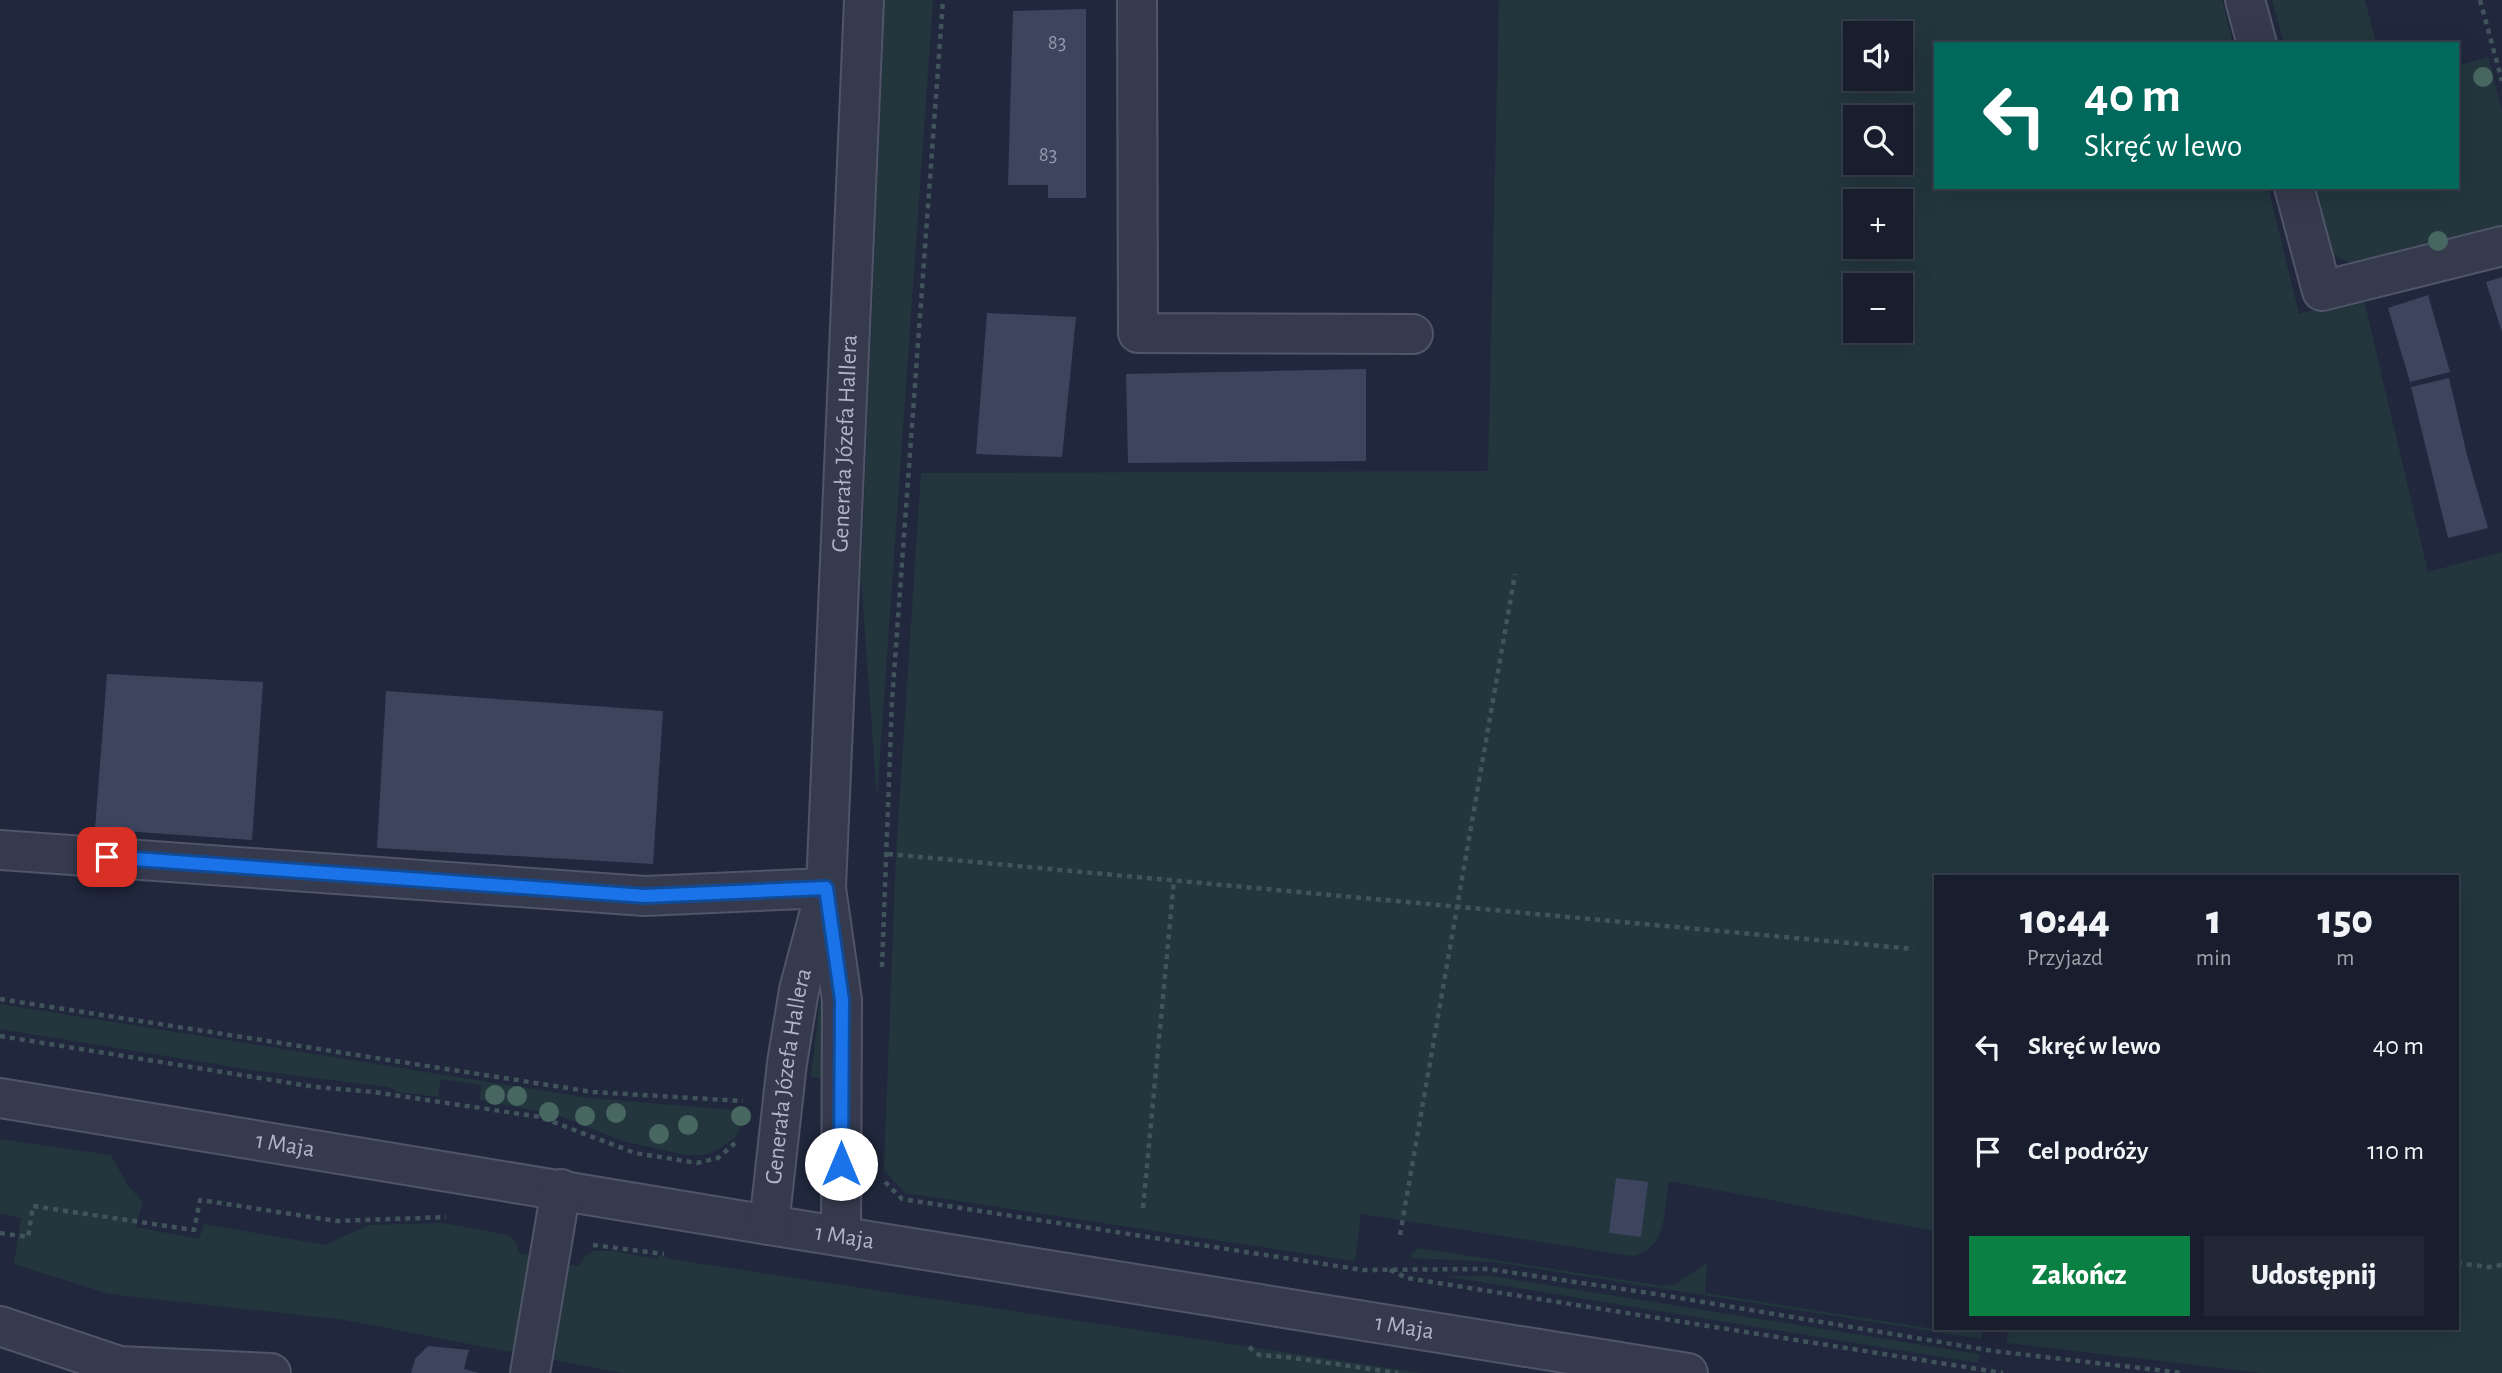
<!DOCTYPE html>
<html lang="pl">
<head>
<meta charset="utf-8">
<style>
	:root { --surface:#191e2e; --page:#222736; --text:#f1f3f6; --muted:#9fa2aa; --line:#373c4a; --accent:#0b8043 }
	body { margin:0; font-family:"Alegreya Sans",sans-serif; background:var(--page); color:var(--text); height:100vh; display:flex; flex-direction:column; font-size:26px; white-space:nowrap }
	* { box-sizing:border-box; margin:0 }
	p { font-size:23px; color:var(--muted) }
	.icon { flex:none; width:38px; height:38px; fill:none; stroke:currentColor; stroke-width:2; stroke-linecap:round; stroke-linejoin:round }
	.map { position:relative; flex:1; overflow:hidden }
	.details { position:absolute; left:1934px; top:875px; width:525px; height:455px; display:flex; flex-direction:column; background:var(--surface); border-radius:0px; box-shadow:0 7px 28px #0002,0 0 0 2px var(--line) }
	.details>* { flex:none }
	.top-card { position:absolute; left:1934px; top:42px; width:525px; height:147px; border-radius:0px; box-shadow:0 7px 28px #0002,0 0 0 2px var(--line); background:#00695c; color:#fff; overflow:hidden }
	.fabs { position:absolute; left:1843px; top:21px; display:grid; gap:14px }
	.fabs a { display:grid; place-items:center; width:70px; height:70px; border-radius:0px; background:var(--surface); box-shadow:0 7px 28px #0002,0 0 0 2px var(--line); font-size:35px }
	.pin { position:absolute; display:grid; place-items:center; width:60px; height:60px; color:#fff; margin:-30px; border-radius:14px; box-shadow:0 4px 10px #0006 }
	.me { position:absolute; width:77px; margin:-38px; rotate:0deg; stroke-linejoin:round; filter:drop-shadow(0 0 5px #0008) }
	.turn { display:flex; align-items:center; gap:24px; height:147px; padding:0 35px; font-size:32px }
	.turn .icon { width:91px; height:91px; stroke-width:2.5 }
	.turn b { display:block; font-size:49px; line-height:60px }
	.eta { display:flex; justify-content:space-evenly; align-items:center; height:119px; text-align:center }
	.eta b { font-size:42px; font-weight:800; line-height:49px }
	.action { display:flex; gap:14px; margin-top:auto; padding:14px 35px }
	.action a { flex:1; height:80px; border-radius:0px; background:var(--accent); color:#fff; font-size:28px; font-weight:800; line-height:80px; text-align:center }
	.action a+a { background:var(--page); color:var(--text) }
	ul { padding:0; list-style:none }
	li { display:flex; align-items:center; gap:21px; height:105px; padding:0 35px }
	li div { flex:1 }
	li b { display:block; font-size:26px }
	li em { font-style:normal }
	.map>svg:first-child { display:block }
	.green { fill:#23363e; fill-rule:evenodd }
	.building { fill:#3d445e }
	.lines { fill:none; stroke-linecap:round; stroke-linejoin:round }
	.minor-casing { stroke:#505568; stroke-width:42 }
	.path { stroke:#41535b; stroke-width:4.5; stroke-dasharray:5 5; stroke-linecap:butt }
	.minor { stroke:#353b4d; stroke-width:38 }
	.tree { fill:#476760 }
	.route-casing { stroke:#114b97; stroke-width:18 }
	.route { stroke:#1a73e8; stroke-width:12 }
	.labels { text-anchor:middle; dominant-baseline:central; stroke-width:5; stroke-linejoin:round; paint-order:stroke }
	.number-label { font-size:21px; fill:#9499ae }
	.street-label { font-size:24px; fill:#b1b5c9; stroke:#1b2032 }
</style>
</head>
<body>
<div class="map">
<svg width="2502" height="1373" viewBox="0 0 2502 1373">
	<rect width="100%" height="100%" fill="#21283d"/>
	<g class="green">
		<path d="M885,0H933L877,798L861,578Z"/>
		<path d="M1499,0H2222L2233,44H1936V187H2268L2299,314L2363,296L2428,572L2502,552V1373H2262L2007,1343L2008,1328H2457V877H1936L1935,1231L1669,1181C1663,1210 1669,1248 1632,1256L1361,1214L1355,1261L905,1193L884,1170L896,854L921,473L1488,471ZM1855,33H1900V79H1855ZM1855,117H1900V163H1855ZM1855,201H1900V247H1855ZM1855,285H1900V331H1855Z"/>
		<path d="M2272,0H2365L2376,42L2368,44H2284Z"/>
		<path d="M2488,57L2502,111V231L2360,268L2330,253L2314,187H2457V66Z"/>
		<path d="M822,980H824L821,1078L811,1077Z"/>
		<path d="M0,1004L589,1098L747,1111L736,1136L718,1150L703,1155H685L623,1141L558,1115L480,1100L481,1085L441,1079L438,1097L398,1092L389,1087L252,1070L0,1029Z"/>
		<path d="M0,1139L111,1155L128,1186L143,1202L135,1227L199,1239L204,1224L325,1245L369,1225L444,1223L508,1235L515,1241L519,1253L534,1256L517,1353L345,1320L109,1294L14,1264L21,1218L0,1214Z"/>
		<path d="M1419,1248L1662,1286L1674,1285L1707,1263L1705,1293L1946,1331L1947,1328H1983L1981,1339L1494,1262L1411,1258L1412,1253Z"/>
		<path d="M593,1251H613L657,1259L659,1255L670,1259L1422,1373H622L549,1359L566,1264L579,1266L585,1257Z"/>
		<path d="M1445,1276H1492L1979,1354L1978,1363Z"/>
	</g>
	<g class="building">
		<path d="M1086,9V198H1048V185H1008L1013,11Z"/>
		<path d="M2502,277V332L2486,282Z"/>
		<path d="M2428,295L2450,372L2410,382L2388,308Z"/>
		<path d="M987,313L1076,317L1062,457L976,454Z"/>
		<path d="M1366,369V461L1128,463L1126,374Z"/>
		<path d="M2449,378L2467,455L2488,528L2448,538L2411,387Z"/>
		<path d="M107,674L263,682L252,840L95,829Z"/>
		<path d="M386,691L663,711L653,864L377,848Z"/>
		<path d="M1616,1178L1648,1182L1641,1237L1609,1233Z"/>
		<path d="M428,1346L469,1350L464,1369L479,1373H411L415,1359Z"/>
	</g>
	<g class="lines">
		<defs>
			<g id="minor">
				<path d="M1137,0L1138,333L1413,334"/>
				<path d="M2245,0L2257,44"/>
				<path d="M2294,187L2322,291L2502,246"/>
				<path d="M0,850L645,896L826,888"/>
				<path id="s1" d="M0,1098L769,1225L1688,1373"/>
				<path id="s2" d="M769,1225L787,1063L799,990L822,904"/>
				<path id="s3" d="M841,1235L842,1000L826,888L864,0"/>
				<path d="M0,1326L119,1366L271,1373"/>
				<path d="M530,1373L561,1189"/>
			</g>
		</defs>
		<use href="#minor" class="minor-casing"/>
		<g class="path">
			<path d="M2480,0L2502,81"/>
			<path d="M888,854L1914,949"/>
			<path d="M882,967L892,701L943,0"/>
			<path d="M0,999L593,1092L743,1101"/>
			<path d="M0,1036L315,1087L374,1092L540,1117L635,1153L697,1163L718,1158L735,1143"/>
			<path d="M885,1182L902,1199L1363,1270L1488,1269L1656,1294L1993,1351L2183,1373"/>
			<path d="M1143,1208L1174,880"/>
			<path d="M0,1233L28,1237L33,1206L194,1230L200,1200L337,1221L446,1217"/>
			<path d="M1400,1235L1515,574"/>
			<path d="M593,1245L664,1254"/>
			<path d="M2457,1263L2489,1267L2502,1265"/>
			<path d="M1390,1270L1407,1278L2003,1373"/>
			<path d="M1249,1347L1259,1355L1286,1357L1398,1373"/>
		</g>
		<use href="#minor" class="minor"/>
	</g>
	<g class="tree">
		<circle cx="2483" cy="77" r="10"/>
		<circle cx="2438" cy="241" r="10"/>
		<circle cx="495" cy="1095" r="10"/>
		<circle cx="517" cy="1096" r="10"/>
		<circle cx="549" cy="1112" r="10"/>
		<circle cx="616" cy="1113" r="10"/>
		<circle cx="585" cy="1116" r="10"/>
		<circle cx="741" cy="1116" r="10"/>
		<circle cx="688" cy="1125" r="10"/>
		<circle cx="659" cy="1134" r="10"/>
	</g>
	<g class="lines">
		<defs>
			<path id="route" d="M107,857L645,896L826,888L842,1000L841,1164"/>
		</defs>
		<use href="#route" class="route-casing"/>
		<use href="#route" class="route"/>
	</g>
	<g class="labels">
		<g class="number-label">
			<text x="1057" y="42">83</text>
			<text x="1048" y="154">83</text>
		</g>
		<g class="street-label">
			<text stroke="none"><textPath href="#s3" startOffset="793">Generała Józefa Hallera</textPath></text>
			<text stroke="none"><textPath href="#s2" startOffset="150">Generała Józefa Hallera</textPath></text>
			<text stroke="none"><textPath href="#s1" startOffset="289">1 Maja</textPath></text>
			<text stroke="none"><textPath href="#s1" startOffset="856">1 Maja</textPath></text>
			<text stroke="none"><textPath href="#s1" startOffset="1423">1 Maja</textPath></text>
		</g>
	</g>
</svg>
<div class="fabs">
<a><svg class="icon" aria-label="sound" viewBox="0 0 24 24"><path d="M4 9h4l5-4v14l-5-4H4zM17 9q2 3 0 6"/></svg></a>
<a><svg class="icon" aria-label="search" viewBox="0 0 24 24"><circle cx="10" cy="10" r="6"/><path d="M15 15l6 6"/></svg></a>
<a>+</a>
<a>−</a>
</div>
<div class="pin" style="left:107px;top:857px;background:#d93025"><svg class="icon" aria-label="arrive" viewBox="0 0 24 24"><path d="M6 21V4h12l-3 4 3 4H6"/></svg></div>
<svg class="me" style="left:841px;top:1164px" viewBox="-20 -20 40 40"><circle r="19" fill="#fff"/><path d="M0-13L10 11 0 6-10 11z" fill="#1a73e8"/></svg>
<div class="top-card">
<div class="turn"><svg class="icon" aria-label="left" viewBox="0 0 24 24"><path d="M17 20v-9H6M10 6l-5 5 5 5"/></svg><div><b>40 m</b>Skręć w lewo</div></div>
</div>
<section class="details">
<div class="eta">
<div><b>10:44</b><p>Przyjazd</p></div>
<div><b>1</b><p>min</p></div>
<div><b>150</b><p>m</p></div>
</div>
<ul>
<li><svg class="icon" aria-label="left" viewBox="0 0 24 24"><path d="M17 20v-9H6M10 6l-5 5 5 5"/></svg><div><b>Skręć w lewo</b></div><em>40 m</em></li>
<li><svg class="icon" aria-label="arrive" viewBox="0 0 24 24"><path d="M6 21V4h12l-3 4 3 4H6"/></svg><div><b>Cel podróży</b></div><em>110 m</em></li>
</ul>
<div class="action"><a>Zakończ</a><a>Udostępnij</a></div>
</section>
</div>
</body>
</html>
